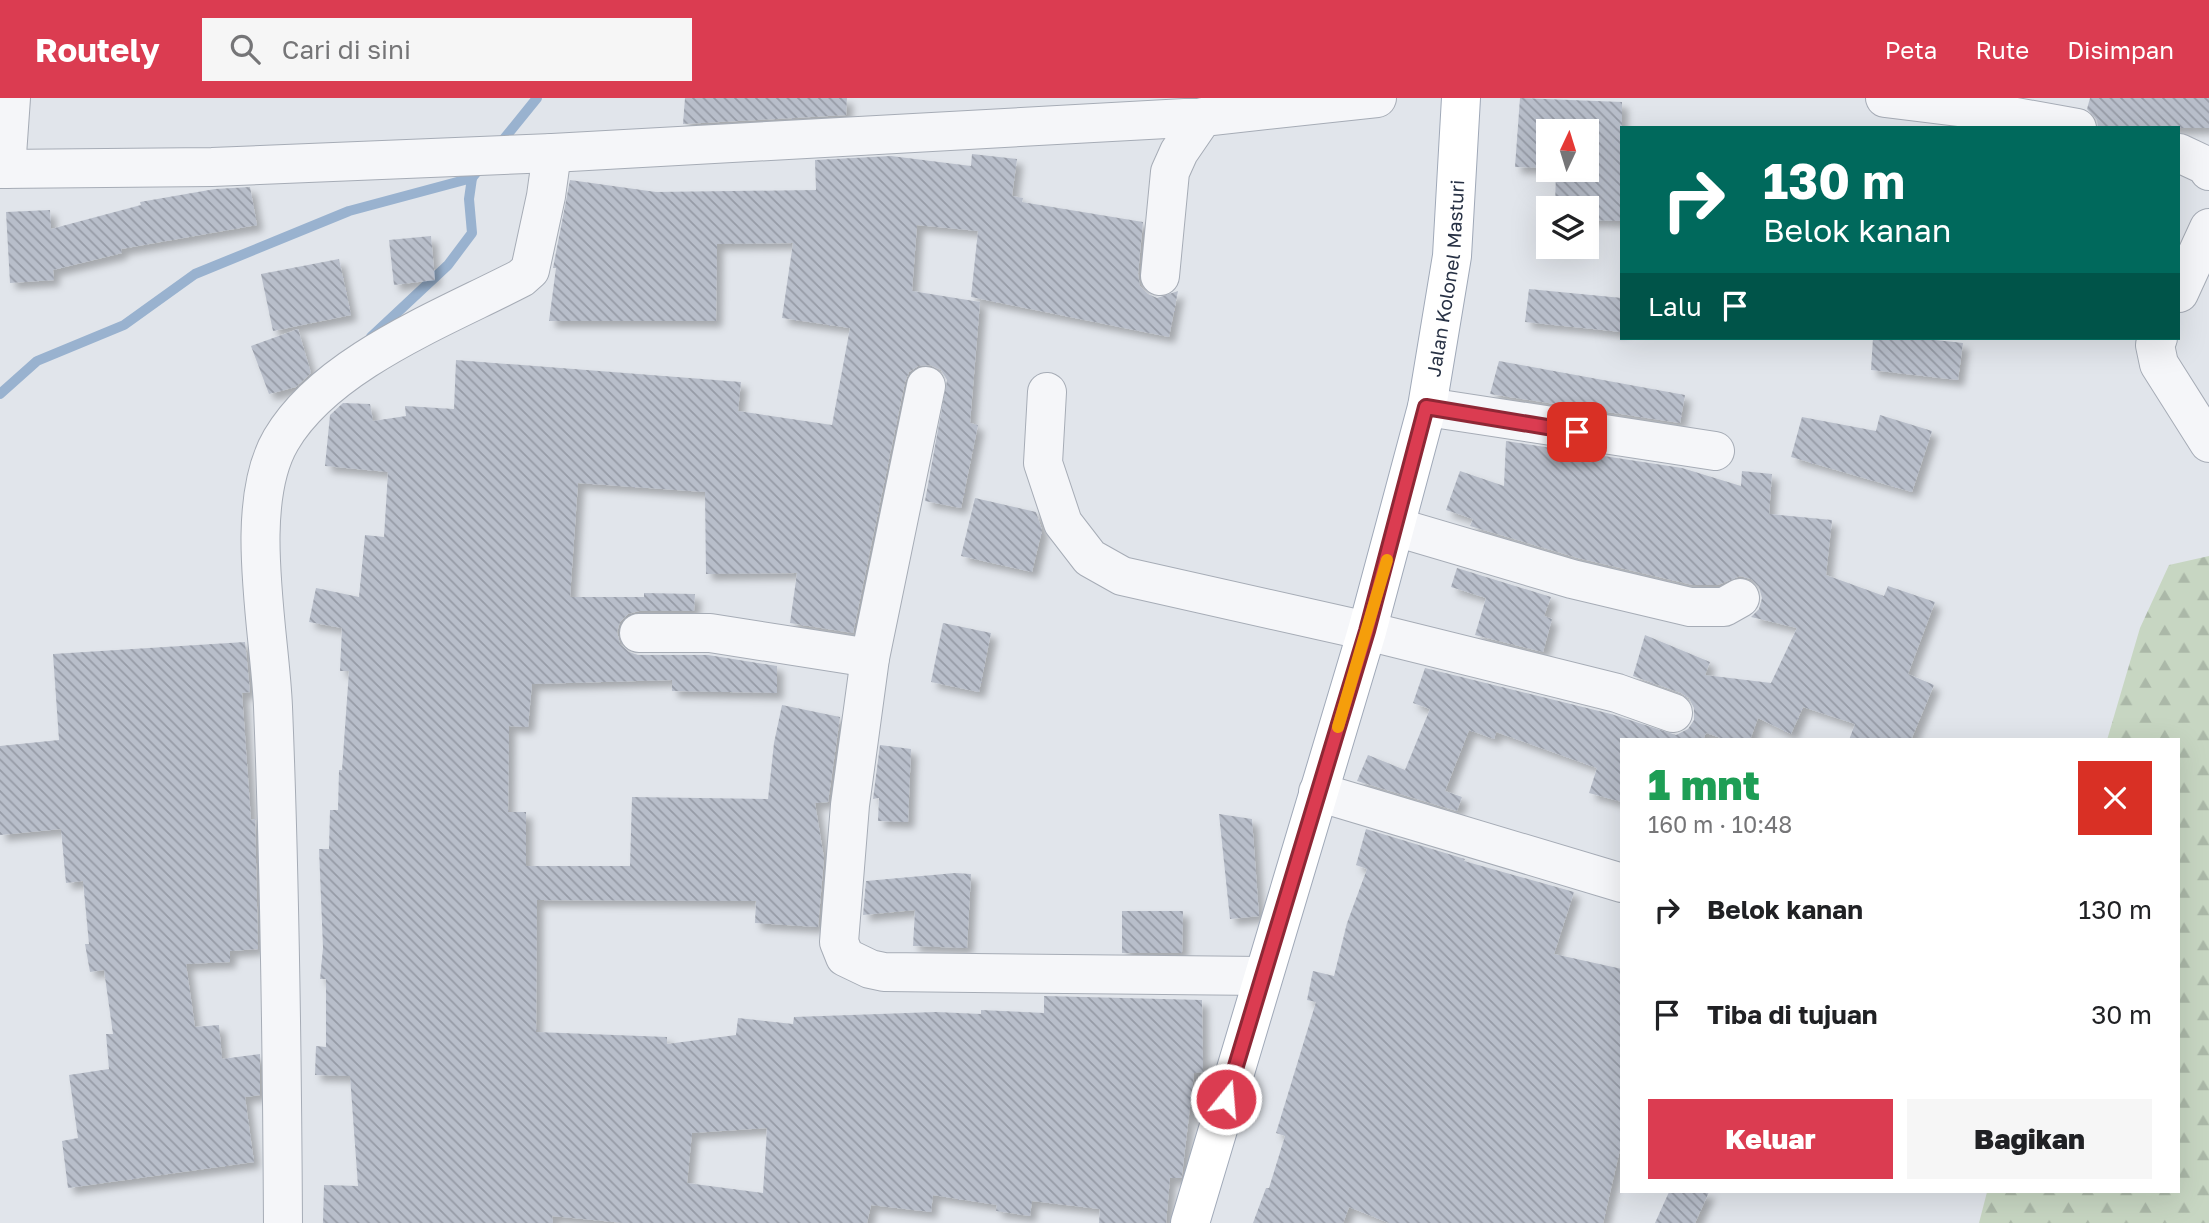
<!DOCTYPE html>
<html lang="id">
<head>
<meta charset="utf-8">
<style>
	:root { --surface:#fff; --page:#f6f6f6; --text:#202124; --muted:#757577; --accent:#db3c51 }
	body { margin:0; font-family:"Golos Text",sans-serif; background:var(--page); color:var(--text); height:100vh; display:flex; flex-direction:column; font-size:26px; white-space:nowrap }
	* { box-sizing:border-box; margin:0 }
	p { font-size:23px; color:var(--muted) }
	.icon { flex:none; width:38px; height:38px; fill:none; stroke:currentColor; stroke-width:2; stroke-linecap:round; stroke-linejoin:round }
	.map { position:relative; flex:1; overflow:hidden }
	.side { position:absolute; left:1620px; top:640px; width:560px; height:455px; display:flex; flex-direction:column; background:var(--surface); border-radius:0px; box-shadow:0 7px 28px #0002 }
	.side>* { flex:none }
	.banner { position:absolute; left:1620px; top:28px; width:560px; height:214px; border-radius:0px; box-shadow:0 7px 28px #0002; background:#00695c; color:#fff; overflow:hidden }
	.needle { width:46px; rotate:4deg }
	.controls { position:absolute; left:1536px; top:21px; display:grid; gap:14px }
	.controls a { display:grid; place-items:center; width:63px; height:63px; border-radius:0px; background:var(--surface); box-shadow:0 7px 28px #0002; font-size:35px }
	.pin { position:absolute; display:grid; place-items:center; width:60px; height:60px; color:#fff; margin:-30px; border-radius:14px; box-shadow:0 4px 10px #0006 }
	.me { position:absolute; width:77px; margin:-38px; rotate:17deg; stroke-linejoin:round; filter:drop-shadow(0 0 5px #0008) }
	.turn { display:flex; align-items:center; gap:24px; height:147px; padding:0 28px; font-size:32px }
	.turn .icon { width:91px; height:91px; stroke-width:2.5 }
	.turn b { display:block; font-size:49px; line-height:60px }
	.then { display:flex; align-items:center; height:66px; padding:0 28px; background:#0003; gap:14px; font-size:26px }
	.round { display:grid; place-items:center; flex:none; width:74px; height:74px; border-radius:0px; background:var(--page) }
	.headline { display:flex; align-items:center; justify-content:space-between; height:119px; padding:0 28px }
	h1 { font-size:42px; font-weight:800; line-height:52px; color:#1e9e55 }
	.primary-button { display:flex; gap:14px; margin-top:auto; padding:14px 28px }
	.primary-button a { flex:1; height:80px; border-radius:0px; background:var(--accent); color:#fff; font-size:28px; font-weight:800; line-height:80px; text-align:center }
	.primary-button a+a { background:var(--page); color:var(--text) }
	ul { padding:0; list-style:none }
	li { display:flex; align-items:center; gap:21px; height:105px; padding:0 28px }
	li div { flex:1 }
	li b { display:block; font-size:26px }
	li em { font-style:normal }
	header { display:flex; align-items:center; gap:42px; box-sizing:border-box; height:98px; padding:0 35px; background:var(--accent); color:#fff }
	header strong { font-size:33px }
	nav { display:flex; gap:38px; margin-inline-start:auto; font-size:24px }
	.search { width:490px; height:63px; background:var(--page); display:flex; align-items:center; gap:18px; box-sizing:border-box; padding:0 24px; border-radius:0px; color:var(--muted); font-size:26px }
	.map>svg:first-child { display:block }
	.forest { fill:url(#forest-firs) }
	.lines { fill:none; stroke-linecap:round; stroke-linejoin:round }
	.stream { stroke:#99b2cf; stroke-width:10 }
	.building { fill:url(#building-back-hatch); fill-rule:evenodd; filter:url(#shadow) }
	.minor-casing { stroke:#a6acb6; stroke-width:40 }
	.major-casing { stroke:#a0a9b8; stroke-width:40 }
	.minor { stroke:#f5f6f9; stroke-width:38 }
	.major { stroke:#fff; stroke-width:38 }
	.route-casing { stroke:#8e2735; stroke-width:18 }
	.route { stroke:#db3c51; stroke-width:12 }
	.slow { stroke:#f59e0b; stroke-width:12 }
	.labels { text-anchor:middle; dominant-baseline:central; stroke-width:5; stroke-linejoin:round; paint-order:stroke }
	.street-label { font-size:19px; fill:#283245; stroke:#f1f4f8 }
</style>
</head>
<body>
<header>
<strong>Routely</strong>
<div class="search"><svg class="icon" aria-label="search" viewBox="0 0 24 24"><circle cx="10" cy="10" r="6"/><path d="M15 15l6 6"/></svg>Cari di sini</div>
<nav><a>Peta</a><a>Rute</a><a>Disimpan</a></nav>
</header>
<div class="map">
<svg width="2209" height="1125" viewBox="0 0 2209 1125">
	<defs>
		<pattern id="forest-firs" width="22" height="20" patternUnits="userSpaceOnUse" patternTransform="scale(1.75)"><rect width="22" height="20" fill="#c7d6c2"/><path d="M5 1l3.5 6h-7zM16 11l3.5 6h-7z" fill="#abb8a8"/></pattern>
		<pattern id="building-back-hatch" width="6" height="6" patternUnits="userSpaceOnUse" patternTransform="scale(1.75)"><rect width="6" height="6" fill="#b8beca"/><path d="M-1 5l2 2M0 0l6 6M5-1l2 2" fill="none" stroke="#969ba6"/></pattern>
		<filter id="shadow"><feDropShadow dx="6" dy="6" stdDeviation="3.5" flood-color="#0004"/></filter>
	</defs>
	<rect width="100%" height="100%" fill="#e1e5eb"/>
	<path class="forest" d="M2209,458V1125H1979L1987,1094H2179V642H2107L2140,530L2169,467Z"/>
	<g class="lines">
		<g class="stream">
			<path d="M499,47L537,0"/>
			<path d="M371,239L448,167L472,135L469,101L472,80"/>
			<path d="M0,296L37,263L124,227L195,176L349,113L472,80L476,75"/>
		</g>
	</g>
	<g class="building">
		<path d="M685,0H847L846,17L683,26Z"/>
		<path d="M1520,0L1622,4V123L1587,122V110H1555L1556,72H1587V33H1549V70L1515,69Z"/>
		<path d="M2090,0H2209V30H2098L2097,22L2087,11Z"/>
		<path d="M972,56L1017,61L1012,98L1023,100L1022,104L1143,124L1138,176L1140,188L1148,196L1157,200L1178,193L1169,239L971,199L978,133L917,127L912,193L980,204L970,325L978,327L961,410L925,403L947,282L941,272L930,267L918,268L909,274L905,284L853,535L790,525L797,475L706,476L705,394L578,385L570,499H644V495L695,496L694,513H639L628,516L620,524L617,534L620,546L629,554L638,557H708L777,568V595L672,593V582L532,586L528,629L509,628L508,714H526V768H630L632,699L768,701L774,645L782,607L840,619L828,704L815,705L824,760L818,829L755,825L756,803L537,802L536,934L667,939V946L736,937L738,920L793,926L794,919L936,914L981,916V912L1044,915V898L1202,902L1203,974L1194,975L1182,1077L1181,1080H1170L1166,1125H1099L1100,1111L1032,1103L1030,1118L996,1113L997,1107L933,1097L931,1114L871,1107L867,1125H624L552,1118L553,1125H323L324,1087L358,1088L350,978L315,977L316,948L326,949V881H320L323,850L319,751H329L330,712H338L339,672H342L349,573H340L342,530L309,524L316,490L359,499L365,437L384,439L388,374L325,368L330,317L343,305L370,306L373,323L406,318L405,308L454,311L456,262L741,284L738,313L832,327L850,230L782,220L793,145L717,146L716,223H549L556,170H553L570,82L656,94L816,92L815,62L891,58L971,68ZM767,1030L763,1095L687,1085L692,1035Z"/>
		<path d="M250,89L257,127L121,151L122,155L53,172L54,182L10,185L6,114L50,112L51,131L141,107L140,104L215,91Z"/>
		<path d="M431,138L435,182L394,187L389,142Z"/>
		<path d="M339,161L351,217L273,233L261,176Z"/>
		<path d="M1529,191L1622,200V234L1525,224Z"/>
		<path d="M298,231L311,275L296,289L269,296L251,248Z"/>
		<path d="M1873,240H1917L1963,245L1958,282L1871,272Z"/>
		<path d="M1499,263L1685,297L1680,325L1490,296Z"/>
		<path d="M1880,317L1932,333L1912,394L1791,359L1802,319L1876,333Z"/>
		<path d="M1506,343L1682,370L1741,388L1742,373L1772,376L1769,416L1832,422L1826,477L1884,498L1888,488L1935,504L1908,576L1934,587L1911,642H1849L1855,626L1803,609L1791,636L1758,620L1750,642H1727L1706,635L1703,642H1622V704L1589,695L1597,670L1496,634L1494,641L1469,632L1445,693L1462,699L1457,713L1357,683L1368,657L1405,672L1430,611L1413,605L1425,570L1611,616L1676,637L1688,631L1694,622V610L1689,600L1681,595L1633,578L1645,537L1710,564L1705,577L1771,585L1797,530L1751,519L1759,511L1762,500L1759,489L1751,481L1740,478L1718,487H1693L1578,460L1470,428L1473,421L1446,412L1460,373L1504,388Z"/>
		<path d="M975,400L1036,414L1042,432L1032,474L961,458Z"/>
		<path d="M1457,470L1551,499L1544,518L1552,521L1543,554L1475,537L1486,500L1451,489Z"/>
		<path d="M943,525L991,535L979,594L931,584Z"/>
		<path d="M245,544L250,594L242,595L251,722L255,721L258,851L230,853V864L186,866L195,929L219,927L222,961L260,956V997L245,999L254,1064L68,1090L62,1043L78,1040L69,977L109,971L106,936H113L104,872L90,874L85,846H89L83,783L66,785L61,731L0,737V648L59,642L53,556Z"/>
		<path d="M880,647L911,651L908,724L878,723L879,700L873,701Z"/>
		<path d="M1219,716L1252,721L1259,818L1230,821Z"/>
		<path d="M1366,731L1465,761L1464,763L1574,794L1554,856L1622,871V1043L1603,1125H1389L1349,1109L1343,1125H1253L1266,1090H1269L1285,1038L1276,1035L1316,904L1307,902L1313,873L1334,878L1347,825L1367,771L1356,767Z"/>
		<path d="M955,775L971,776L967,850L913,848L915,812L863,817L866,783Z"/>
		<path d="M1122,813H1183L1182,855H1122Z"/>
		<path d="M1669,1094H1709L1695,1125H1655Z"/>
	</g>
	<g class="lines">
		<defs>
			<g id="minor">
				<path d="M1885,0L1966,10L2077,30"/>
				<path d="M2179,55L2207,68L2209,73"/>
				<path d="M0,71L212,69L552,55L1203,19L1377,0"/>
				<path d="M6,71L11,0"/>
				<path d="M1160,178L1170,74L1179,54L1203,19"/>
				<path d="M2179,195L2209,130"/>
				<path d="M2158,240L2155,247L2159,266L2209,345"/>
				<path d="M926,288L870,560L850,707L839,844L845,859L870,871L884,874L1263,878"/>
				<path d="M1047,294L1043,365L1063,425L1090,460L1122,478L1367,533L1617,595L1673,615"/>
				<path d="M1427,309L1715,353"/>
				<path d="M1396,429L1572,481L1690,509H1724L1740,500"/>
				<path d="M639,535H710L870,560"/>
				<path d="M1318,694L1622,785"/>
				<path d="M283,1125C282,953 280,781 273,609C270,534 242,408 281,342C326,265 444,220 521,180L530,172L546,98L552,55"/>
			</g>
			<g id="major">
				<path id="s1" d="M1190,1125L1367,533L1427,309L1452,158L1461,0"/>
			</g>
		</defs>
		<use href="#minor" class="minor-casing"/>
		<use href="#major" class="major-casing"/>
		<use href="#minor" class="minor"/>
		<use href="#major" class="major"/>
	</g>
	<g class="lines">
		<defs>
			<path id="route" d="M1226,1001L1367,533L1426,309L1577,334"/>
		</defs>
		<use href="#route" class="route-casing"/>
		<use href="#route" class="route"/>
		<path class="slow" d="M1338,629L1387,462"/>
	</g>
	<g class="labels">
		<g class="street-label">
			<text stroke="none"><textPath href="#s1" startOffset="980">Jalan Kolonel Masturi</textPath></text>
		</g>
	</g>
</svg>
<div class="controls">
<a><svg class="needle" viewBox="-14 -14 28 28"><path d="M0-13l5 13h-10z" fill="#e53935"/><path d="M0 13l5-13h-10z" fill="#757577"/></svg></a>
<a><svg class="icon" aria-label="layers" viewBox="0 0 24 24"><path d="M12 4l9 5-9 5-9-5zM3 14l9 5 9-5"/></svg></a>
</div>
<div class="pin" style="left:1577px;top:334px;background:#d93025"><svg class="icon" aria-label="arrive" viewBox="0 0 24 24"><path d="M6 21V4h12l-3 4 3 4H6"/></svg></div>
<svg class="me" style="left:1226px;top:1001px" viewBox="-20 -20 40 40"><circle r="17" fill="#db3c51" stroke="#fff" stroke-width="3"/><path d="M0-11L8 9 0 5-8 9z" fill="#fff"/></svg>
<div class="banner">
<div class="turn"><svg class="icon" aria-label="right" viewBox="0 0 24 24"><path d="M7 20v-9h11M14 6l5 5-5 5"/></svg><div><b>130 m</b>Belok kanan</div></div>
<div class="then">Lalu<svg class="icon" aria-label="arrive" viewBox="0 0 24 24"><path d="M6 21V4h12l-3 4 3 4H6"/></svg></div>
</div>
<section class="side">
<div class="headline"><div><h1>1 mnt</h1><p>160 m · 10:48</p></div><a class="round" style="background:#d93025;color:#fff"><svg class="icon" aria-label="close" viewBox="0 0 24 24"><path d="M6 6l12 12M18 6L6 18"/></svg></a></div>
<ul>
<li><svg class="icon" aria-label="right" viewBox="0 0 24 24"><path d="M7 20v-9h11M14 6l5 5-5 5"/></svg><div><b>Belok kanan</b></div><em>130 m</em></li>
<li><svg class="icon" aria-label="arrive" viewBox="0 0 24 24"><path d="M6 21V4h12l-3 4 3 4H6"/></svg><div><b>Tiba di tujuan</b></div><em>30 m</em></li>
</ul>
<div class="primary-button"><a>Keluar</a><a>Bagikan</a></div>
</section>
</div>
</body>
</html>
